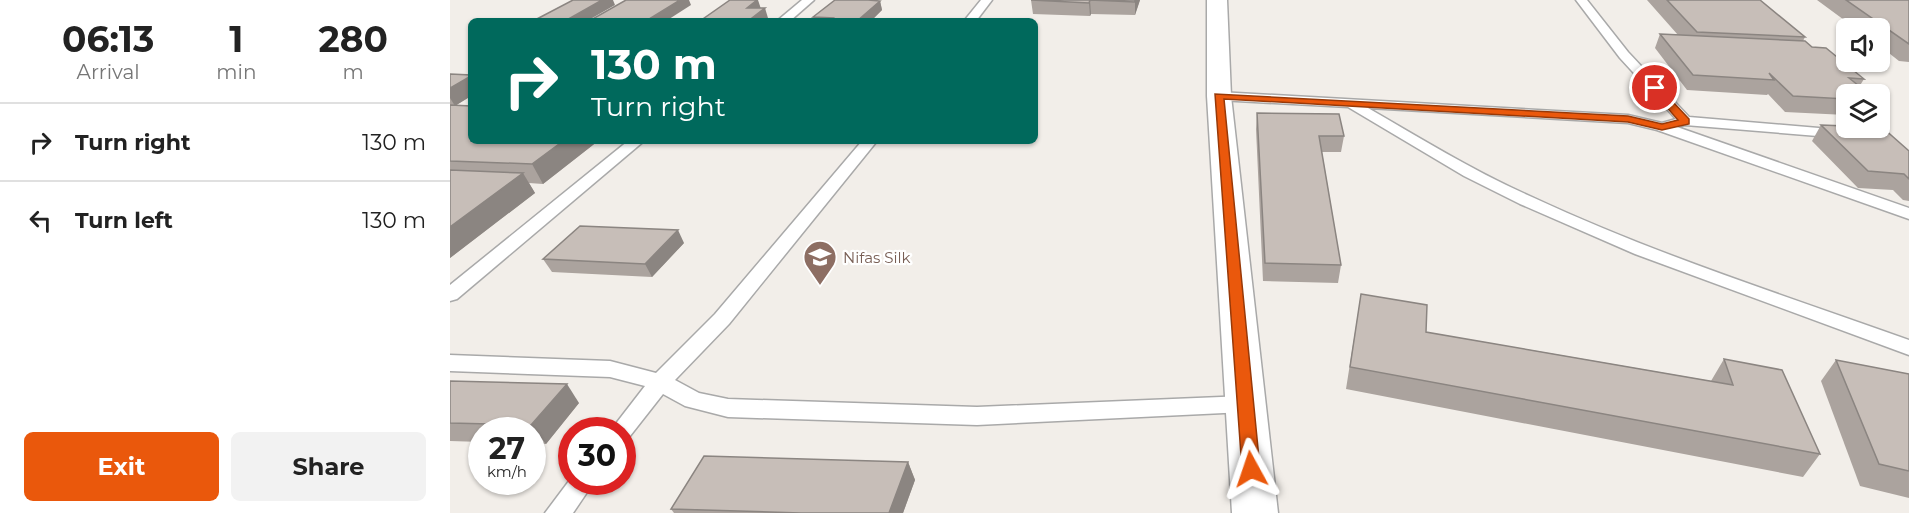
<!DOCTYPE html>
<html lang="en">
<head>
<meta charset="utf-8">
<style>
	:root { --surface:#fff; --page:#f2f2f2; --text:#222; --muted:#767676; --line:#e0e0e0; --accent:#ea580c }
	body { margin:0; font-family:Montserrat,sans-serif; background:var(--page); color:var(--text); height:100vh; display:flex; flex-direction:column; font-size:22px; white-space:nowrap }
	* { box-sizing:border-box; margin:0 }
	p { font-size:20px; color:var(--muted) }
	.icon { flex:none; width:33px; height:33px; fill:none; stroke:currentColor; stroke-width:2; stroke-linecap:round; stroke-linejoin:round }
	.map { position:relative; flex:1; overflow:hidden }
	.side { display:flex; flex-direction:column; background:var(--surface); width:450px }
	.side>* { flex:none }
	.hud { position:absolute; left:18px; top:18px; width:570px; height:126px; border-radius:9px; box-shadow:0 2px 4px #0004; background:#00695c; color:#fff; overflow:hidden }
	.controls { position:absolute; left:1386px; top:18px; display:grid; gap:12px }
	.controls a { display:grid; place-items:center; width:54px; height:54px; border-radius:9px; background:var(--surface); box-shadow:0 2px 4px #0004; font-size:30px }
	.speed { position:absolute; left:18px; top:417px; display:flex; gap:12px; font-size:30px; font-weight:700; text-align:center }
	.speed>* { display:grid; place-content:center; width:78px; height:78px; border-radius:50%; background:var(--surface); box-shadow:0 2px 4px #0004; line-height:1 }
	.speed small { font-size:15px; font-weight:400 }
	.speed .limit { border:9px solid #d22; background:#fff; color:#111 }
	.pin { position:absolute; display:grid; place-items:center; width:51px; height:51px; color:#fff; margin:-26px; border:3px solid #fff; border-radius:50%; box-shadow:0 2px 6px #0007 }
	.me { position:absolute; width:66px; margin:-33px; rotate:355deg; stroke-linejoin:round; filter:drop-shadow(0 0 4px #0008) }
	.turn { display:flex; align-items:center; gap:21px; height:126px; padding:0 24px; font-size:27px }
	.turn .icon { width:78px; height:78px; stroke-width:2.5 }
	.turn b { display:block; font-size:42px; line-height:51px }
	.eta { display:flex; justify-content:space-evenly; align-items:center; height:102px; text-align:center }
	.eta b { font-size:36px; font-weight:700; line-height:42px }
	.action { display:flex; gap:12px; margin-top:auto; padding:12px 24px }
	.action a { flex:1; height:69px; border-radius:9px; background:var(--accent); color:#fff; font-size:24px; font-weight:700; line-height:69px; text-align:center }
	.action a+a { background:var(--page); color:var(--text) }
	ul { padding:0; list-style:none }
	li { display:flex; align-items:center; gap:18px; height:78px; padding:0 24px; border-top:2px solid var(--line) }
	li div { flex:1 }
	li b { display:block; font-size:22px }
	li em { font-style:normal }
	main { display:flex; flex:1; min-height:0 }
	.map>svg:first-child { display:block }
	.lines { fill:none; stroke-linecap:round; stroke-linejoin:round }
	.service-casing { stroke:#a9a9a9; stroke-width:3 }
	.minor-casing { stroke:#a9a9a9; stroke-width:3 }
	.service { fill:#fff; fill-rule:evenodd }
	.minor { fill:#fff; fill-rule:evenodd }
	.wall { fill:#aba39e }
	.shaded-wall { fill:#8b8581 }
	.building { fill:#c7beb8; stroke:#8b8581; stroke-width:1.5 }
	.route { fill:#ea580c; stroke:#983908; stroke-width:1.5 }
	.labels { text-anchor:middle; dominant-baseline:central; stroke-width:4.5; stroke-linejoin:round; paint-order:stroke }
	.education-label { font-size:15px; fill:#785e54; stroke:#fff; text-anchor:start }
</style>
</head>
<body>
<main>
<section class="side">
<div class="eta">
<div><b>06:13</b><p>Arrival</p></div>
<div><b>1</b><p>min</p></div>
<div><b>280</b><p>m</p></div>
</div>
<ul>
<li><svg class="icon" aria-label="right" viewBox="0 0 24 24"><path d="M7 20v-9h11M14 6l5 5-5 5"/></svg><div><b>Turn right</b></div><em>130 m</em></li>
<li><svg class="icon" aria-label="left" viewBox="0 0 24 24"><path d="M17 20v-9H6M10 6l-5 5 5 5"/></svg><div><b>Turn left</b></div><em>130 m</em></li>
</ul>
<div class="action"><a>Exit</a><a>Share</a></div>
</section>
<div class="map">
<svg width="1459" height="513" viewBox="0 0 1459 513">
	<rect width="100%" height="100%" fill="#f2eee9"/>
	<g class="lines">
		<defs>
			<g id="service">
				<path d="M352,0H364L340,21H327Z"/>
				<path d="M531,0H542L526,21H514Z"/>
				<path d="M1126,0H1137L1178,52L1239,117L1392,130L1399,134L1392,138L1235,125L1227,127L1459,208V219L1207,130L1178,123L918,108C972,139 1025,172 1082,197C1204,254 1333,295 1459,340V355L1185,254L1070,204L1014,176L898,107L769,100L762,96L769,92L1178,115L1212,123L1226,119L1170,58Z"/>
				<path d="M178,141H194L7,299L0,301V285Z"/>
				<path d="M412,141H427L279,324L225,380L249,393L278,399L527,407L795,396L803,398L806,404L803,410L795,412L527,425L278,417L235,406L213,394L180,436L172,439V430H161L195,386L160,377L0,371V355L160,361L206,373L265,314Z"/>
				<path d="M122,477V482H144L123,513H95Z"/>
			</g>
			<path id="minor" d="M757,0H777L781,96L828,513H782L757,96Z"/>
		</defs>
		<use href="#service" class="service-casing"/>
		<use href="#minor" class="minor-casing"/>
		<use href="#service" class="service"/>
		<use href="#minor" class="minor"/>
	</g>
	<g class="wall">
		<path d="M581,0H690L685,15L641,14L640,16L583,14Z"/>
		<path d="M1197,0H1310L1355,37L1353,41L1414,79L1409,87L1396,94V115L1335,112L1318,94L1317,95L1237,90L1205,48L1210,34L1228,35Z"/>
		<path d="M1367,0H1459V62L1449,61L1430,46V28H1405Z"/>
		<path d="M430,1L432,10L421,21H365L363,17Z"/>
		<path d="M0,74L21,75V96L6,105L148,141L93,184L79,183L85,193L0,258Z"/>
		<path d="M807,113L894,136L891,152H872L891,265L888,283L813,281L806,129Z"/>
		<path d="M1371,125L1459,151V201L1453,200L1443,190L1408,188L1362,141Z"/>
		<path d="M234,243L202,277L102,272L93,259Z"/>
		<path d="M911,294L976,332L1261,381L1274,359L1370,454L1353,477L896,389Z"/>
		<path d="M1386,360L1459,374V498L1410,486L1371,381Z"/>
		<path d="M0,381L129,403L96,444L82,443V430H32V442L0,441Z"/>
		<path d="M458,462L465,480L453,513H224L221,509Z"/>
	</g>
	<g class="shaded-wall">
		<path d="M152,0H163L165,5L137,21H115Z"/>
		<path d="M230,0H239L241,5L216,21H196Z"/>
		<path d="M307,0H308L311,9L297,8Z"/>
		<path d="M640,0L641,14L640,16L639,3Z"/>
		<path d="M685,0H690L685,15Z"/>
		<path d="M430,1L432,10L421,21H407Z"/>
		<path d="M315,8L318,18L314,21H298Z"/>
		<path d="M21,76V96L5,106L0,98V88Z"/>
		<path d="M113,141H148L93,184L82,164Z"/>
		<path d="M73,173L85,193L0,258V227Z"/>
		<path d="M228,230L234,243L202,277L195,264Z"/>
		<path d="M117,384L129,403L96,444L81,425Z"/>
		<path d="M458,462L465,480L453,513H439Z"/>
	</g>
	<g class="building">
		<path d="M123,0H152L115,21H83Z"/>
		<path d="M176,0H230L196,21H139Z"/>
		<path d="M280,0H307L297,8H315L298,21H250Z"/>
		<path d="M385,0H418L430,1L407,21H379L383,18L363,17Z"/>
		<path d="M581,0H685V2L640,0L639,3Z"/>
		<path d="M1217,0H1310L1355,37L1247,32Z"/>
		<path d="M1396,0H1459V44Z"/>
		<path d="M1210,34L1355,41L1362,47L1376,48L1414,79L1399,78L1419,94H1396V99L1343,96L1319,73L1324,80L1243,75Z"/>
		<path d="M0,74L21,75V76L0,88Z"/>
		<path d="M0,105L21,106V141H113L82,164L0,161Z"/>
		<path d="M807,113L889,114L894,136H869L891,265L815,263Z"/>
		<path d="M1371,125L1396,126V128H1433L1459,151V179L1454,174L1418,171Z"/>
		<path d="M0,170L73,173L0,227Z"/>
		<path d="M130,226L228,230L195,264L93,259Z"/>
		<path d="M911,294L977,305L976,332L1283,385L1274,359L1332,370L1370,454L900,367Z"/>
		<path d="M1386,360L1459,374V471L1429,464Z"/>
		<path d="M0,381L117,384L81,425L0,423Z"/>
		<path d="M254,456L458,462L439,513H351L221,509Z"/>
	</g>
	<path class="route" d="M1205,85L1208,86L1239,119V124L1212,130L1178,122L774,99L810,469L808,475L801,477L795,475L792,469L765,94L1178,116L1212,124L1228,120L1200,88Z"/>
	<defs>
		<symbol id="university-pin" viewBox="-11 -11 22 30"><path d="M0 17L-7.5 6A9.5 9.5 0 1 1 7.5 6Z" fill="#8d6e63" stroke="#fff"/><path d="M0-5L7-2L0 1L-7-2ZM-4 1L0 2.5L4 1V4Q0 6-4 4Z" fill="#fff"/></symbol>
	</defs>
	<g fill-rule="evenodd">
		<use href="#university-pin" x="351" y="238" width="38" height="52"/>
	</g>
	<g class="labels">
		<g class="education-label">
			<text x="393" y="257">Nifas Silk</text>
		</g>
	</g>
</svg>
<div class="controls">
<a><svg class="icon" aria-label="sound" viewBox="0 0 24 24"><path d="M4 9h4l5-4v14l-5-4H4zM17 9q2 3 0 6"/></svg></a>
<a><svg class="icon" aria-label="layers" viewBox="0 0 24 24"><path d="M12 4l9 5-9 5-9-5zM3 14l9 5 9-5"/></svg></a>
</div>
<div class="speed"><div>27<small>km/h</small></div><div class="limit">30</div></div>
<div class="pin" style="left:1205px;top:88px;background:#d93025"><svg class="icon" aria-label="arrive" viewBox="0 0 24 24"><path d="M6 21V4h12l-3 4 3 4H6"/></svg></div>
<svg class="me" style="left:801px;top:469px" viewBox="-20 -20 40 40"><path d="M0-17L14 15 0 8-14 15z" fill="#ea580c" stroke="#fff" stroke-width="4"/></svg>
<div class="hud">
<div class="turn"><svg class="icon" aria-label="right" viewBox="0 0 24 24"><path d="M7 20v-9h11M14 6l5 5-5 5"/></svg><div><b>130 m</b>Turn right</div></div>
</div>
</div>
</main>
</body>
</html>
